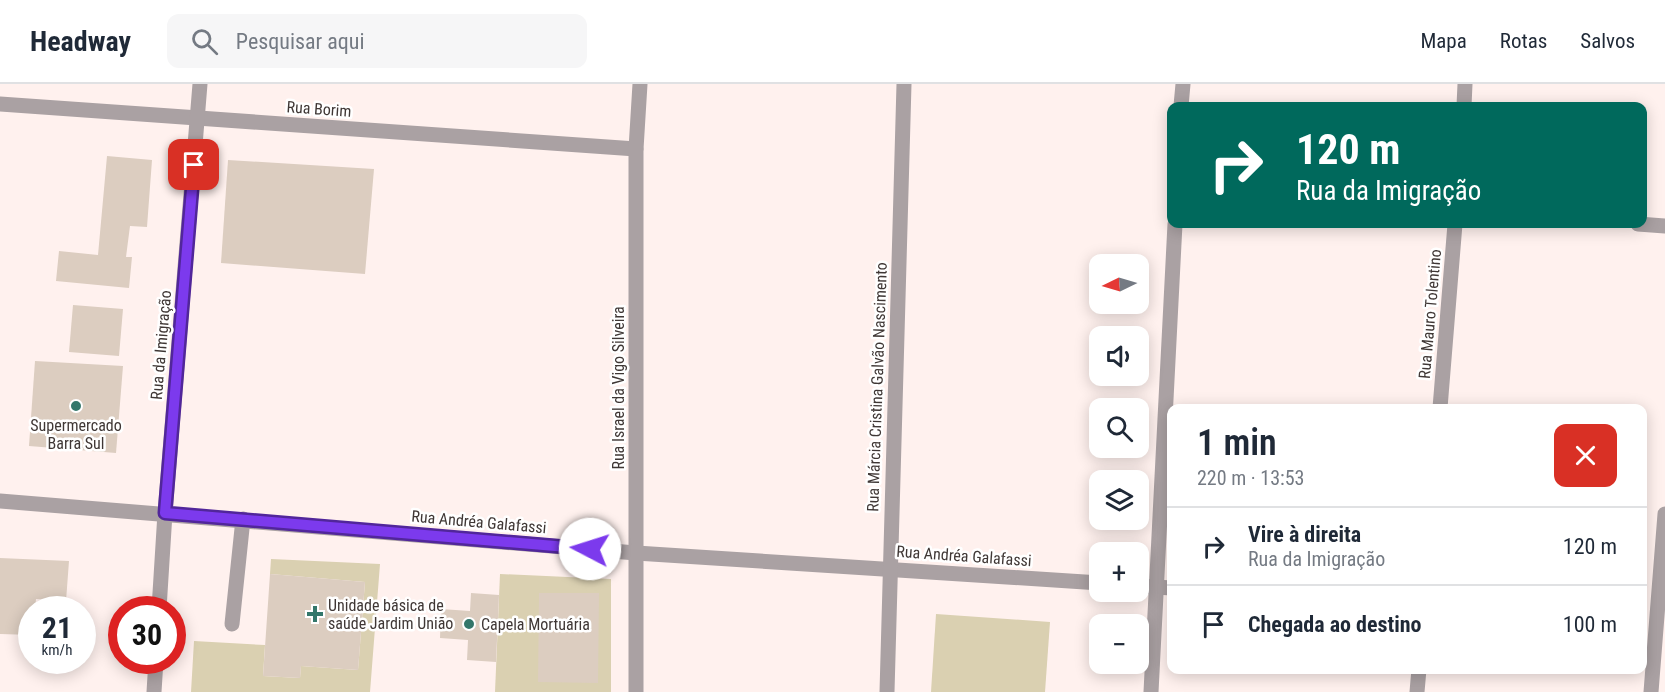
<!DOCTYPE html>
<html lang="pt">
<head>
<meta charset="utf-8">
<style>
	:root { --surface:#fff; --page:#f6f6f7; --text:#1f2937; --muted:#747a83; --line:#e0e1e3 }
	body { margin:0; font-family:"Roboto Condensed",sans-serif; background:var(--page); color:var(--text); height:100vh; display:flex; flex-direction:column; font-size:22px; white-space:nowrap }
	* { box-sizing:border-box; margin:0 }
	p { font-size:20px; color:var(--muted) }
	.icon { flex:none; width:33px; height:33px; fill:none; stroke:currentColor; stroke-width:2; stroke-linecap:round; stroke-linejoin:round }
	.map { position:relative; flex:1; overflow:hidden }
	.sheet { position:absolute; left:1167px; top:320px; width:480px; height:270px; display:flex; flex-direction:column; background:var(--surface); border-radius:12px; box-shadow:0 3px 15px #0003 }
	.sheet>* { flex:none }
	.guide { position:absolute; left:1167px; top:18px; width:480px; height:126px; border-radius:12px; box-shadow:0 3px 15px #0003; background:#00695c; color:#fff; overflow:hidden }
	.needle { width:39px; rotate:265deg }
	.tools { position:absolute; left:1089px; top:170px; display:grid; gap:12px }
	.tools a { display:grid; place-items:center; width:60px; height:60px; border-radius:12px; background:var(--surface); box-shadow:0 3px 15px #0003; font-size:30px }
	.speed { position:absolute; left:18px; top:512px; display:flex; gap:12px; font-size:30px; font-weight:700; text-align:center }
	.speed>* { display:grid; place-content:center; width:78px; height:78px; border-radius:50%; background:var(--surface); box-shadow:0 3px 15px #0003; line-height:1 }
	.speed small { font-size:15px; font-weight:400 }
	.speed .limit { border:9px solid #d22; background:#fff; color:#111 }
	.pin { position:absolute; display:grid; place-items:center; width:51px; height:51px; color:#fff; margin:-26px; border-radius:12px; box-shadow:0 3px 9px #0006 }
	.me { position:absolute; width:66px; margin:-33px; rotate:275deg; stroke-linejoin:round; filter:drop-shadow(0 0 4px #0008) }
	.turn { display:flex; align-items:center; gap:21px; height:126px; padding:0 30px; font-size:27px }
	.turn .icon { width:78px; height:78px; stroke-width:2.5 }
	.turn b { display:block; font-size:42px; line-height:51px }
	.round { display:grid; place-items:center; flex:none; width:63px; height:63px; border-radius:12px; background:var(--page) }
	.summary { display:flex; align-items:center; justify-content:space-between; height:102px; padding:0 30px }
	h1 { font-size:36px; font-weight:600; line-height:45px }
	ul { padding:0; list-style:none }
	li { display:flex; align-items:center; gap:18px; height:78px; padding:0 30px; border-top:2px solid var(--line) }
	li div { flex:1 }
	li b { display:block; font-size:22px }
	li em { font-style:normal }
	header { display:flex; align-items:center; gap:36px; box-sizing:border-box; height:84px; padding:0 30px; background:var(--surface); border-bottom:2px solid var(--line) }
	header strong { font-size:28px }
	nav { display:flex; gap:33px; margin-inline-start:auto; font-size:21px }
	.search { width:420px; height:54px; background:var(--page); display:flex; align-items:center; gap:15px; box-sizing:border-box; padding:0 21px; border-radius:12px; color:var(--muted); font-size:22px }
	.map>svg:first-child { display:block }
	.green { fill:#dad0b1 }
	.building { fill:#dccdc0 }
	.lines { fill:none; stroke-linecap:round; stroke-linejoin:round }
	.street { stroke:#aaa1a3; stroke-width:15 }
	.route-casing { stroke:#51269a; stroke-width:15 }
	.route { stroke:#7c3aed; stroke-width:10 }
	.poi-dot { fill:#33776b; stroke:#fff; stroke-width:2 }
	.labels { text-anchor:middle; dominant-baseline:central; stroke-width:5; stroke-linejoin:round; paint-order:stroke }
	.street-label { font-size:16px; fill:#3f3735; stroke:#fff }
	.poi-label { font-size:16px; fill:#3f3735; stroke:#fff; text-anchor:start }
</style>
</head>
<body>
<header>
<strong>Headway</strong>
<div class="search"><svg class="icon" aria-label="search" viewBox="0 0 24 24"><circle cx="10" cy="10" r="6"/><path d="M15 15l6 6"/></svg>Pesquisar aqui</div>
<nav><a>Mapa</a><a>Rotas</a><a>Salvos</a></nav>
</header>
<div class="map">
<svg width="1665" height="608" viewBox="0 0 1665 608">
	<rect width="100%" height="100%" fill="#fff1ee"/>
	<g class="green">
		<path d="M271,475L380,480L370,608H191L194,557L265,561L263,592L300,594L301,582L358,586L365,498L270,490Z"/>
		<path d="M500,490L611,495V608H495Z"/>
		<path d="M936,530L1050,538L1045,608H931Z"/>
	</g>
	<g class="building">
		<path d="M107,72L152,76L147,143L130,142L126,173H132L129,204L56,197L59,167L98,171Z"/>
		<path d="M228,76L374,85L365,190L221,179Z"/>
		<path d="M73,221L123,225L119,272L69,268Z"/>
		<path d="M35,277L123,282L116,369L29,362Z"/>
		<path d="M0,474L69,477L66,517L36,515L35,525H32V551L0,550Z"/>
		<path d="M270,490L365,498L358,586L301,582L300,594L263,592Z"/>
		<path d="M471,509L499,511L496,578L467,576L468,556L440,554L441,525L470,527Z"/>
		<path d="M539,509H599L598,599L538,598Z"/>
	</g>
	<g class="lines">
		<g class="street">
			<path d="M0,20L636,65"/>
			<path d="M1181,22L1183,0"/>
			<path d="M1464,22L1465,0"/>
			<path d="M1638,140L1665,142"/>
			<path d="M1440,324L1455,140"/>
			<path d="M0,417L636,469L1100,499"/>
			<path d="M1138,502L1172,504"/>
			<path d="M159,525L165,429L200,0"/>
			<path d="M232,540L243,435"/>
			<path d="M154,608L156,576"/>
			<path d="M636,608V65L640,0"/>
			<path d="M887,608L904,0"/>
			<path d="M1151,608L1175,140"/>
			<path d="M1417,608L1419,585"/>
			<path d="M1651,608L1665,430"/>
		</g>
	</g>
	<g class="lines">
		<defs>
			<path id="route" d="M194,81L165,429L590,465"/>
		</defs>
		<use href="#route" class="route-casing"/>
		<use href="#route" class="route"/>
	</g>
	<g class="poi-dot">
		<circle cx="76" cy="322" r="6"/>
		<path d="M312 521h6v6h6v6h-6v6h-6v-6h-6v-6h6z"/>
		<circle cx="469" cy="540" r="6"/>
	</g>
	<g class="labels">
		<g class="street-label">
			<text transform="translate(319 25) rotate(4)">Rua Borim</text>
			<text transform="translate(1430 230) rotate(-85)">Rua Mauro Tolentino</text>
			<text transform="translate(161 261) rotate(-85)">Rua da Imigração</text>
			<text transform="translate(877 303) rotate(-88)">Rua Márcia Cristina Galvão Nascimento</text>
			<text transform="translate(618 304) rotate(-90)">Rua Israel da Vigo Silveira</text>
			<text transform="translate(479 438) rotate(5)">Rua Andréa Galafassi</text>
			<text transform="translate(964 472) rotate(4)">Rua Andréa Galafassi</text>
		</g>
		<g class="poi-label">
			<text x="76" y="341" text-anchor="middle">Supermercado<tspan x="76" dy="18">Barra Sul</tspan></text>
			<text x="328" y="521">Unidade básica de<tspan x="328" dy="18">saúde Jardim União</tspan></text>
			<text x="481" y="540">Capela Mortuária</text>
		</g>
	</g>
</svg>
<div class="tools">
<a><svg class="needle" viewBox="-14 -14 28 28"><path d="M0-13l5 13h-10z" fill="#e53935"/><path d="M0 13l5-13h-10z" fill="#747a83"/></svg></a>
<a><svg class="icon" aria-label="sound" viewBox="0 0 24 24"><path d="M4 9h4l5-4v14l-5-4H4zM17 9q2 3 0 6"/></svg></a>
<a><svg class="icon" aria-label="search" viewBox="0 0 24 24"><circle cx="10" cy="10" r="6"/><path d="M15 15l6 6"/></svg></a>
<a><svg class="icon" aria-label="layers" viewBox="0 0 24 24"><path d="M12 4l9 5-9 5-9-5zM3 14l9 5 9-5"/></svg></a>
<a>+</a>
<a>−</a>
</div>
<div class="speed"><div>21<small>km/h</small></div><div class="limit">30</div></div>
<div class="pin" style="left:194px;top:81px;background:#d93025"><svg class="icon" aria-label="arrive" viewBox="0 0 24 24"><path d="M6 21V4h12l-3 4 3 4H6"/></svg></div>
<svg class="me" style="left:590px;top:465px" viewBox="-20 -20 40 40"><circle r="19" fill="#fff"/><path d="M0-13L10 11 0 6-10 11z" fill="#7c3aed"/></svg>
<div class="guide">
<div class="turn"><svg class="icon" aria-label="right" viewBox="0 0 24 24"><path d="M7 20v-9h11M14 6l5 5-5 5"/></svg><div><b>120 m</b>Rua da Imigração</div></div>
</div>
<section class="sheet">
<div class="summary"><div><h1>1 min</h1><p>220 m · 13:53</p></div><a class="round" style="background:#d93025;color:#fff"><svg class="icon" aria-label="close" viewBox="0 0 24 24"><path d="M6 6l12 12M18 6L6 18"/></svg></a></div>
<ul>
<li><svg class="icon" aria-label="right" viewBox="0 0 24 24"><path d="M7 20v-9h11M14 6l5 5-5 5"/></svg><div><b>Vire à direita</b><p>Rua da Imigração</p></div><em>120 m</em></li>
<li><svg class="icon" aria-label="arrive" viewBox="0 0 24 24"><path d="M6 21V4h12l-3 4 3 4H6"/></svg><div><b>Chegada ao destino</b></div><em>100 m</em></li>
</ul>
</section>
</div>
</body>
</html>
